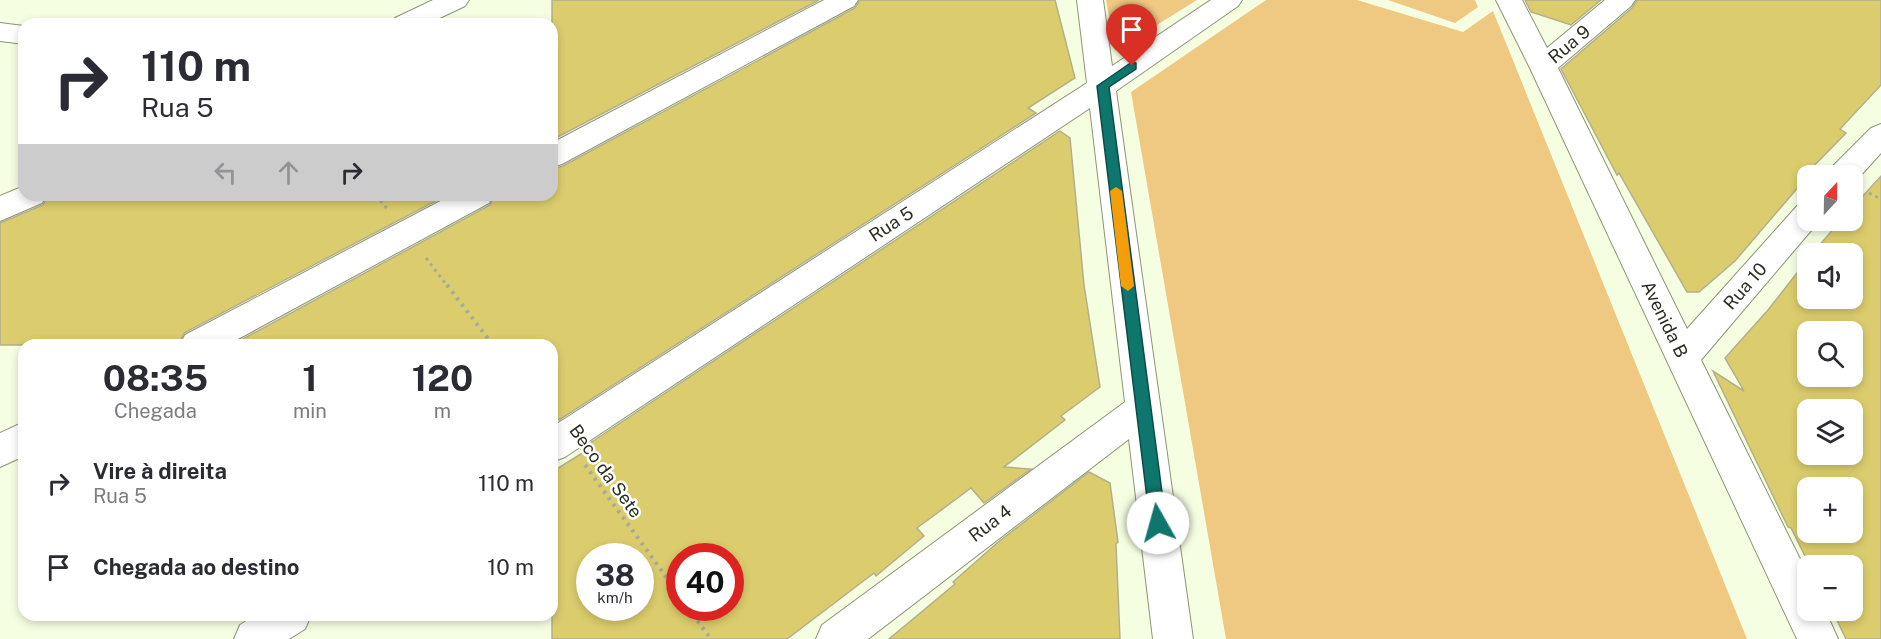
<!DOCTYPE html>
<html lang="pt">
<head>
<meta charset="utf-8">
<style>
	:root { --surface:#fff; --page:#f2f2f3; --text:#2b2b33; --muted:#7c7c81 }
	body { margin:0; font-family:"Public Sans",sans-serif; background:var(--page); color:var(--text); height:100vh; display:flex; flex-direction:column; font-size:22px; white-space:nowrap }
	* { box-sizing:border-box; margin:0 }
	p { font-size:20px; color:var(--muted) }
	.icon { flex:none; width:33px; height:33px; fill:none; stroke:currentColor; stroke-width:2; stroke-linecap:round; stroke-linejoin:round }
	.map { position:relative; flex:1; overflow:hidden }
	.sheet { position:absolute; left:18px; top:339px; width:540px; height:282px; display:flex; flex-direction:column; background:var(--surface); border-radius:18px; box-shadow:0 3px 9px #0003 }
	.sheet>* { flex:none }
	.guide { position:absolute; left:18px; top:18px; width:540px; height:183px; border-radius:18px; box-shadow:0 3px 9px #0003; background:#fff; color:var(--text); overflow:hidden }
	.needle { width:39px; rotate:22deg }
	.fabs { position:absolute; left:1797px; top:165px; display:grid; gap:12px }
	.fabs a { display:grid; place-items:center; width:66px; height:66px; border-radius:12px; background:var(--surface); box-shadow:0 3px 9px #0003; font-size:30px }
	.speed { position:absolute; left:576px; top:543px; display:flex; gap:12px; font-size:30px; font-weight:700; text-align:center }
	.speed>* { display:grid; place-content:center; width:78px; height:78px; border-radius:50%; background:var(--surface); box-shadow:0 3px 9px #0003; line-height:1 }
	.speed small { font-size:15px; font-weight:400 }
	.speed .limit { border:9px solid #d22; background:#fff; color:#111 }
	.pin { position:absolute; display:grid; place-items:center; width:51px; height:51px; color:#fff; margin:-62px -26px; border-radius:50% 50% 50% 0; rotate:-45deg; box-shadow:0 0 6px #0007 }
	.pin .icon { rotate:45deg }
	.me { position:absolute; width:66px; margin:-33px; rotate:353deg; stroke-linejoin:round; filter:drop-shadow(0 0 4px #0008) }
	.turn { display:flex; align-items:center; gap:21px; height:126px; padding:0 24px; font-size:27px }
	.turn .icon { width:78px; height:78px; stroke-width:2.5 }
	.turn b { display:block; font-size:42px; line-height:51px }
	.lanes { display:flex; align-items:center; height:57px; padding:0 24px; background:#0003; justify-content:center; gap:30px; direction:ltr }
	.lanes .off { opacity:.35 }
	.eta { display:flex; justify-content:space-evenly; align-items:center; height:102px; text-align:center }
	.eta b { font-size:36px; font-weight:700; line-height:42px }
	ul { padding:0; list-style:none }
	li { display:flex; align-items:center; gap:18px; height:84px; padding:0 24px }
	li div { flex:1 }
	li b { display:block; font-size:22px }
	li em { font-style:normal }
	.map>svg:first-child { display:block }
	.green { fill:#efc982 }
	.building { fill:#dbcd6d; stroke:#b3af8c; stroke-width:1.5; fill-rule:evenodd }
	.lines { fill:none; stroke-linecap:round; stroke-linejoin:round }
	.minor-casing { stroke:#8c9474; stroke-width:2 }
	.path-far1 { stroke:#a6ac96; stroke-width:3; stroke-dasharray:3 4; stroke-linecap:butt }
	.path { stroke:#a6ac96; stroke-width:4; stroke-dasharray:3 5; stroke-linecap:butt }
	.minor { fill:#fff; fill-rule:evenodd }
	.route { fill:#0f766e; stroke:#0a4d48; stroke-width:1.5 }
	.slow { fill:#f59e0b }
	.labels { text-anchor:middle; dominant-baseline:central; stroke-width:5; stroke-linejoin:round; paint-order:stroke }
	.street-label { font-size:18px; fill:#2a2d20; stroke:#fff }
</style>
</head>
<body>
<div class="map">
<svg width="1881" height="639" viewBox="0 0 1881 639">
	<rect width="100%" height="100%" fill="#f6fee2"/>
	<g class="green">
		<path d="M1106,0H1197L1115,51Z"/>
		<path d="M1266,0H1357L1463,32L1493,11L1747,639H1226L1131,92Z"/>
		<path d="M1388,0H1475L1478,7L1455,23Z"/>
	</g>
	<g class="building">
		<path d="M552,0H819L552,140Z"/>
		<path d="M860,0H1055L1075,78L1028,108L1036,113L559,420L552,410V345H232L490,205L495,195H552V169L563,166L855,8Z"/>
		<path d="M1525,0H1601L1571,25L1531,12Z"/>
		<path d="M1637,0H1881V85L1840,129L1846,133L1803,177L1806,178L1735,261L1699,292H1687L1619,173L1617,175L1561,69L1632,8Z"/>
		<path d="M1060,131L1070,138L1084,285L1100,387L1061,416L1065,420L1004,467L1031,469L984,503L971,488L917,528L924,536L876,576L874,573L787,639H552V472L584,452L581,449ZM590,556H640V608H590ZM680,556H730V608H680Z"/>
		<path d="M1881,176V639H1846L1832,610H1852V566H1810L1791,528L1788,527L1713,371L1744,391L1725,358L1768,310L1808,259V298H1852V254H1812L1841,220H1852V208ZM1808,332H1852V376H1808ZM1808,410H1852V454H1808ZM1808,488H1852V532H1808Z"/>
		<path d="M48,195H447L184,333L178,345H0V223L43,205Z"/>
		<path d="M1089,472L1110,483L1118,542L1116,544L1120,639H889L955,584L953,582L997,543Z"/>
	</g>
	<g class="lines">
		<defs>
			<g id="minor">
				<path d="M433,0H469L465,6L427,24H391L395,18Z"/>
				<path d="M824,0H858L854,6L562,164L552,167V143Z"/>
				<path d="M1077,0H1103L1112,66L1211,0H1242L1238,6L1116,91L1193,639H1153L1129,439L868,639H816L822,625L1125,402L1090,108L565,457L552,462V427L1087,83Z"/>
				<path d="M1496,0H1522L1547,48L1605,0H1635L1631,6L1558,68L1687,329L1797,206L1808,202V220H1820L1701,360L1808,575V610H1825L1838,639H1797L1529,66Z"/>
				<path d="M0,23L24,26V44L0,41Z"/>
				<path d="M1881,124V153L1853,184L1852,176H1827L1831,168L1871,128Z"/>
				<path d="M24,186V195H46L42,203L0,221V196Z"/>
				<path d="M452,195H493L489,203L227,345H180L185,335Z"/>
				<path d="M24,422V456L0,467V433Z"/>
				<path d="M255,615H311L305,629L289,639H234L240,625Z"/>
			</g>
		</defs>
		<use href="#minor" class="minor-casing"/>
		<g class="path-far1">
			<path d="M1869,193L1881,199"/>
			<path d="M376,195L388,210"/>
			<path d="M426,258L448,287"/>
		</g>
		<g class="path">
			<path d="M447,285L493,345"/>
			<path d="M585,465L680,596"/>
			<path d="M688,608L711,639"/>
		</g>
		<use href="#minor" class="minor"/>
	</g>
	<path class="route" d="M1132,62L1136,63V69L1109,87L1166,523L1164,528L1158,531L1153,528L1150,523L1097,86Z"/>
	<path class="slow" d="M1116,187L1122,191L1134,286L1128,291L1121,286L1110,191Z"/>
	<g class="labels">
		<g class="street-label">
			<text transform="translate(1569 44) rotate(-40)">Rua 9</text>
			<text transform="translate(891 224) rotate(-33)">Rua 5</text>
			<text transform="translate(1745 286) rotate(-49)">Rua 10</text>
			<text transform="translate(1665 319) rotate(64)">Avenida B</text>
			<text transform="translate(606 471) rotate(54)">Beco da Sete</text>
			<text transform="translate(990 523) rotate(-37)">Rua 4</text>
		</g>
	</g>
</svg>
<div class="fabs">
<a><svg class="needle" viewBox="-14 -14 28 28"><path d="M0-13l5 13h-10z" fill="#e53935"/><path d="M0 13l5-13h-10z" fill="#7c7c81"/></svg></a>
<a><svg class="icon" aria-label="sound" viewBox="0 0 24 24"><path d="M4 9h4l5-4v14l-5-4H4zM17 9q2 3 0 6"/></svg></a>
<a><svg class="icon" aria-label="search" viewBox="0 0 24 24"><circle cx="10" cy="10" r="6"/><path d="M15 15l6 6"/></svg></a>
<a><svg class="icon" aria-label="layers" viewBox="0 0 24 24"><path d="M12 4l9 5-9 5-9-5zM3 14l9 5 9-5"/></svg></a>
<a>+</a>
<a>−</a>
</div>
<div class="speed"><div>38<small>km/h</small></div><div class="limit">40</div></div>
<div class="pin" style="left:1132px;top:66px;background:#d93025"><svg class="icon" aria-label="arrive" viewBox="0 0 24 24"><path d="M6 21V4h12l-3 4 3 4H6"/></svg></div>
<svg class="me" style="left:1158px;top:523px" viewBox="-20 -20 40 40"><circle r="19" fill="#fff"/><path d="M0-13L10 11 0 6-10 11z" fill="#0f766e"/></svg>
<div class="guide">
<div class="turn"><svg class="icon" aria-label="right" viewBox="0 0 24 24"><path d="M7 20v-9h11M14 6l5 5-5 5"/></svg><div><b>110 m</b>Rua 5</div></div>
<div class="lanes"><svg class="icon off" aria-label="left" viewBox="0 0 24 24"><path d="M17 20v-9H6M10 6l-5 5 5 5"/></svg><svg class="icon off" aria-label="ahead" viewBox="0 0 24 24"><path d="M12 20V5M6 11l6-6 6 6"/></svg><svg class="icon" aria-label="right" viewBox="0 0 24 24"><path d="M7 20v-9h11M14 6l5 5-5 5"/></svg></div>
</div>
<section class="sheet">
<div class="eta">
<div><b>08:35</b><p>Chegada</p></div>
<div><b>1</b><p>min</p></div>
<div><b>120</b><p>m</p></div>
</div>
<ul>
<li><svg class="icon" aria-label="right" viewBox="0 0 24 24"><path d="M7 20v-9h11M14 6l5 5-5 5"/></svg><div><b>Vire à direita</b><p>Rua 5</p></div><em>110 m</em></li>
<li><svg class="icon" aria-label="arrive" viewBox="0 0 24 24"><path d="M6 21V4h12l-3 4 3 4H6"/></svg><div><b>Chegada ao destino</b></div><em>10 m</em></li>
</ul>
</section>
</div>
</body>
</html>
